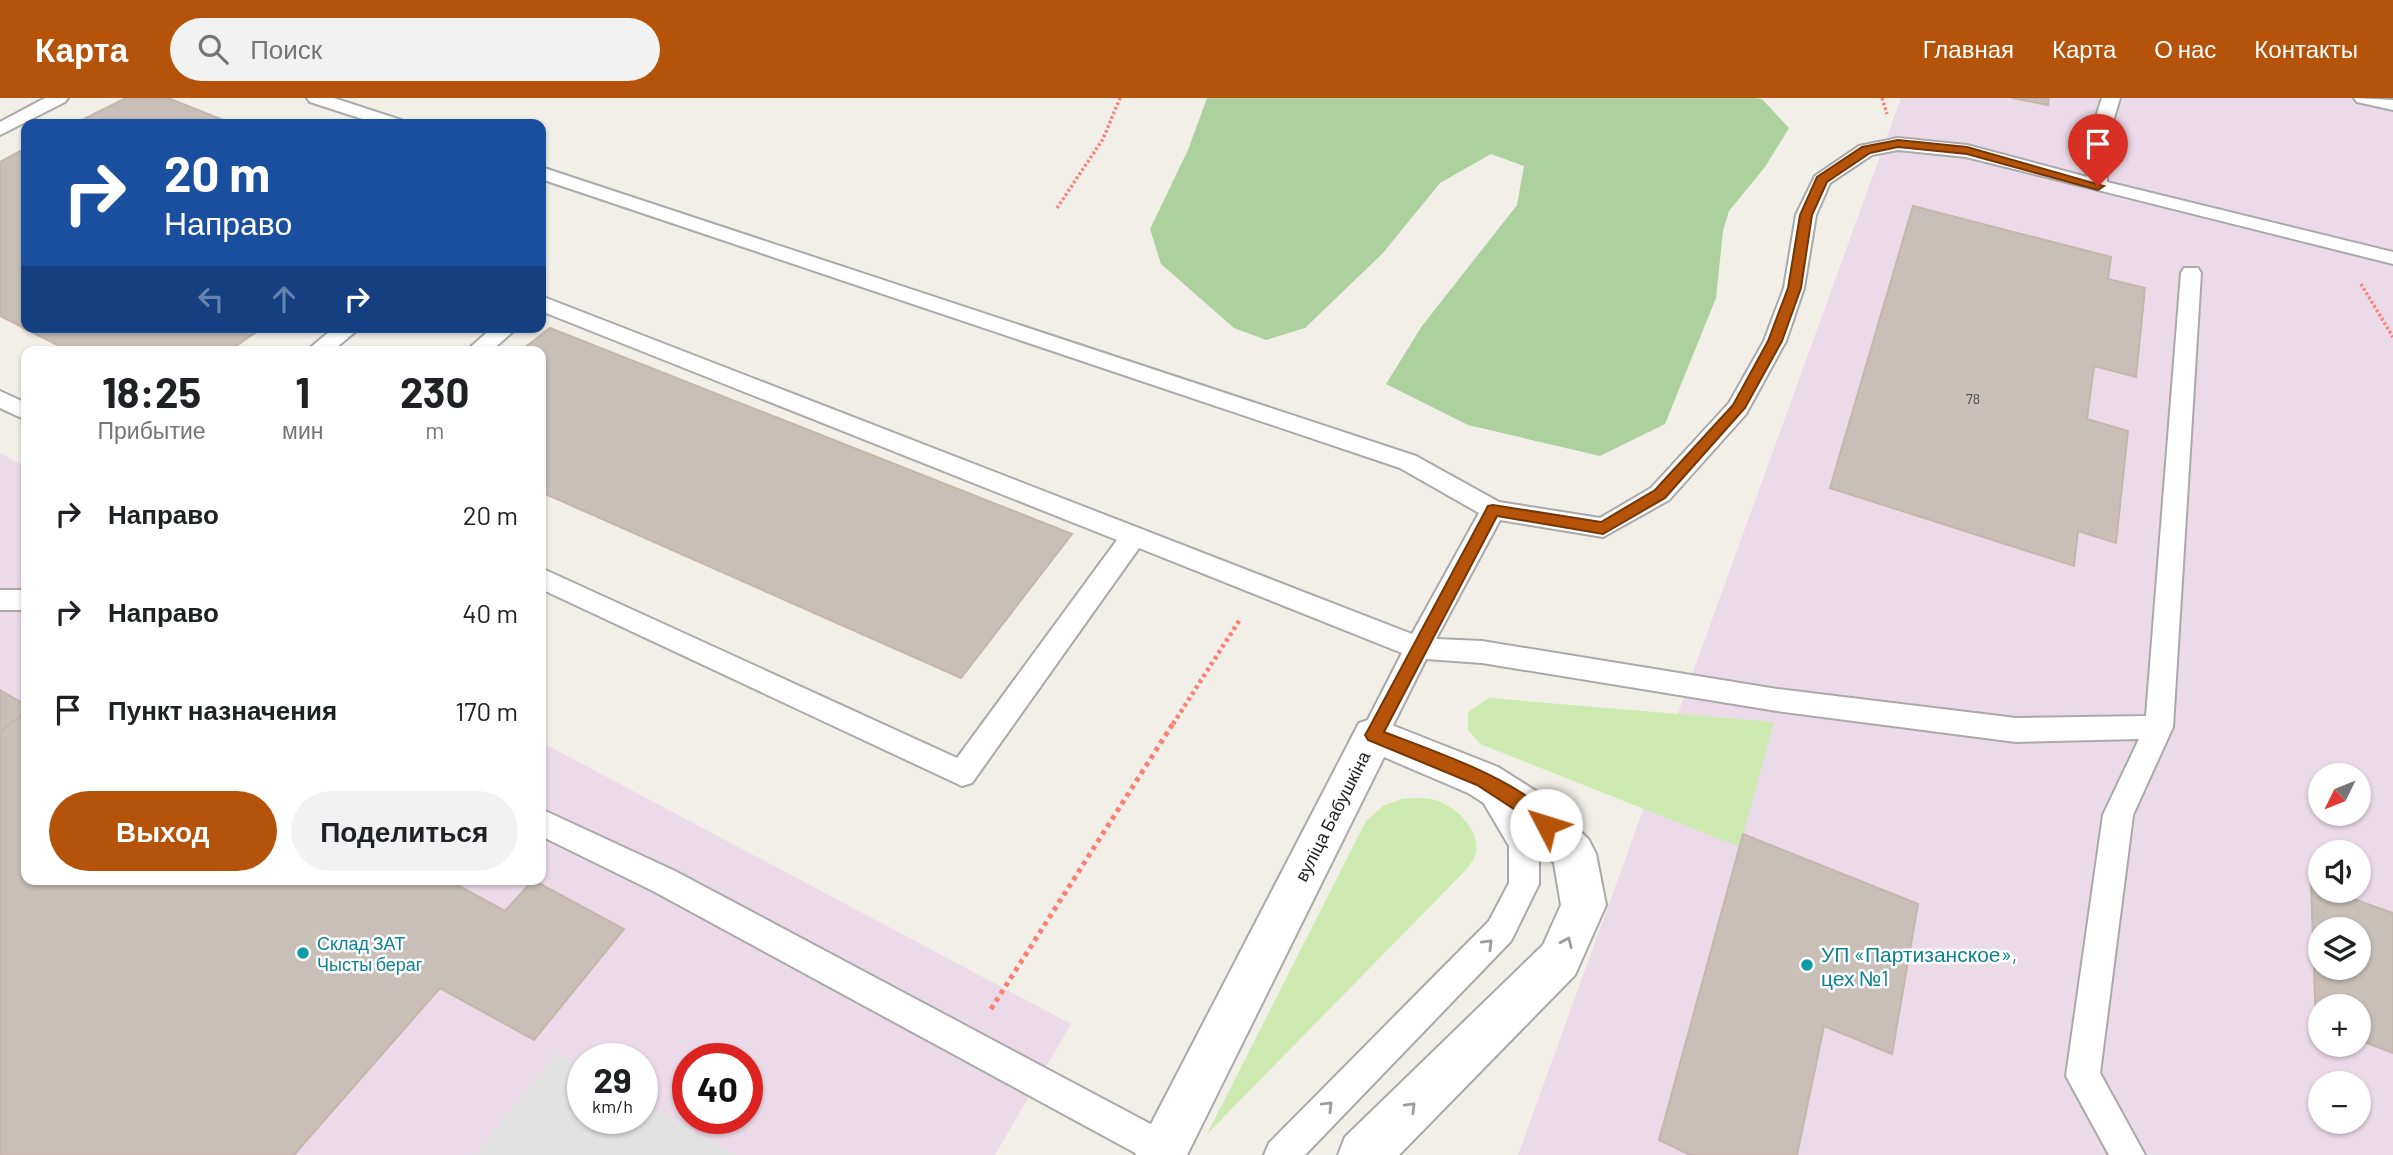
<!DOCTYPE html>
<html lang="ru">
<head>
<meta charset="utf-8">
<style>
	:root { --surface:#fff; --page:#f2f2f2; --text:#202124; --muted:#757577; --accent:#b45309 }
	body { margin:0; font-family:Barlow,sans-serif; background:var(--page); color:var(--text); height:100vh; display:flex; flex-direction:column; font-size:26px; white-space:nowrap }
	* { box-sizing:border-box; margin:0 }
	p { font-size:23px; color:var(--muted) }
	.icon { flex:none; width:38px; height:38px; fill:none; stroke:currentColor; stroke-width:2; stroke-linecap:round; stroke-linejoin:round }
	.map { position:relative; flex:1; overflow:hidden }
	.sheet { position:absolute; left:21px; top:248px; width:525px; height:539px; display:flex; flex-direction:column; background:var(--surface); border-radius:14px; box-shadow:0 2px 5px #0004 }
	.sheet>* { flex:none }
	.banner { position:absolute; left:21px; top:21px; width:525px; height:214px; border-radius:14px; box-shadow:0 2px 5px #0004; background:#1a4fa0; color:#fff; overflow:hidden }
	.needle { width:46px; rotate:227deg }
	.fabs { position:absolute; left:2308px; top:665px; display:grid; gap:14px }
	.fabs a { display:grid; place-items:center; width:63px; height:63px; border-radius:50%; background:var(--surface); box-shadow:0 2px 5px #0004; font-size:35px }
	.speed { position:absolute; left:567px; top:945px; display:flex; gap:14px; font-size:35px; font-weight:700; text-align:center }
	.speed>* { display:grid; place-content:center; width:91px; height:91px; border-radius:50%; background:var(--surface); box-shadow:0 2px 5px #0004; line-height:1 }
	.speed small { font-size:18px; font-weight:400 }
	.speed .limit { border:10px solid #d22; background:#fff; color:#111 }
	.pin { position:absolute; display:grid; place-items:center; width:60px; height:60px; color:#fff; margin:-72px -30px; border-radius:50% 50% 50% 0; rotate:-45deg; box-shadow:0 0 7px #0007 }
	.pin .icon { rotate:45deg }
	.me { position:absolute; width:77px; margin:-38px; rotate:310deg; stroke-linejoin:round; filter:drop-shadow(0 0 5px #0008) }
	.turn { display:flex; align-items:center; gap:24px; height:147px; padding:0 28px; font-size:32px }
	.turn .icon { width:91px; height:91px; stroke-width:2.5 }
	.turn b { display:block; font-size:49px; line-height:60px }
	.lanes { display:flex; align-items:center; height:66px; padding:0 28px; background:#0003; justify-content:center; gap:35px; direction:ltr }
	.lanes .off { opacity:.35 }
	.eta { display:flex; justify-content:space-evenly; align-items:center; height:119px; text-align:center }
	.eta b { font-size:42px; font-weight:700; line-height:49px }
	.primary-button { display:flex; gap:14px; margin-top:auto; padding:14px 28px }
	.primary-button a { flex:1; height:80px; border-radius:42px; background:var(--accent); color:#fff; font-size:28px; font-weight:700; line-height:80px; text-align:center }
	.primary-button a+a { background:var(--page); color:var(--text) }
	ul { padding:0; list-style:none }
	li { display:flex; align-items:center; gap:21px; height:98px; padding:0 28px }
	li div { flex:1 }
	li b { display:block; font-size:26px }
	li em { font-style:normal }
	header { display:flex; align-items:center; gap:42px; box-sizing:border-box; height:98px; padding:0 35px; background:var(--accent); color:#fff }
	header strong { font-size:33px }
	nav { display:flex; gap:38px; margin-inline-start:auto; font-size:24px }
	.search { width:490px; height:63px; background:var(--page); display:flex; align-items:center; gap:18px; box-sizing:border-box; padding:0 24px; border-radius:38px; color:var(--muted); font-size:26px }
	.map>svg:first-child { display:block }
	.industrial { fill:#ebdbe8; fill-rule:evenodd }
	.grass { fill:#cdebb0 }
	.forest { fill:#add19e }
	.parking { fill:#e2e2e2 }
	.building { fill:#c7bfb8; stroke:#c4b6ab; stroke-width:2; fill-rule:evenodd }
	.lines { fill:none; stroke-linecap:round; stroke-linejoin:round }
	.service-casing { stroke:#a9a9a9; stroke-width:4 }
	.tertiary-casing { stroke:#a9a9a9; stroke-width:4 }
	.path-far2 { stroke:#fa8072; stroke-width:3.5; stroke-dasharray:2.5 2.5; stroke-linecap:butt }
	.path-far1 { stroke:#fa8072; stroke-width:4.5; stroke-dasharray:3.5 3.5; stroke-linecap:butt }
	.path { stroke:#fa8072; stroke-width:5; stroke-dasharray:4.5 4.5; stroke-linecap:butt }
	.service { fill:#fff; fill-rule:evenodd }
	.tertiary { fill:#fff; fill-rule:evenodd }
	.oneway { stroke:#9c9c9c }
	.route { fill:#b45309; stroke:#753606; stroke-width:2 }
	.culture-dot { fill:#0f9aa8; stroke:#fff; stroke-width:2.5 }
	.labels { text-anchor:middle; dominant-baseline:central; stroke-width:5; stroke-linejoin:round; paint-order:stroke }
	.number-label { font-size:14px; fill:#4b4948 }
	.street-label { font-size:18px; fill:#222; stroke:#fff }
	.culture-label { font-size:18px; fill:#0d838f; stroke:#fff; text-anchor:start }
	.near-culture-label { font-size:21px; fill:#0d838f; stroke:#fff; text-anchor:start }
</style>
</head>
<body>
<header>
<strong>Карта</strong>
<div class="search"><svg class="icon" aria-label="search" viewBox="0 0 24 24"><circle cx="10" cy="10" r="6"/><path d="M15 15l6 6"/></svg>Поиск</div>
<nav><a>Главная</a><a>Карта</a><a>О нас</a><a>Контакты</a></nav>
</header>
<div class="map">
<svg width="2393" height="1057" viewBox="0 0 2393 1057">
	<rect width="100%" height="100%" fill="#f2efe9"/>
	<g class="industrial">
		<path d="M1901,0H2393V1057H1518ZM2320,677H2359V716H2320ZM2320,754H2359V793H2320ZM2320,831H2359V870H2320ZM2320,908H2359V947H2320ZM2320,985H2359V1024H2320Z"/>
		<path d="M0,355L26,369V782H541V644L1071,926L995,1057H0ZM583,961H642V1020H583ZM688,961H747V1020H688Z"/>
	</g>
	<g class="grass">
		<path d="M1489,600L1774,624L1740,749L1480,646L1468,632V614Z"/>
		<path d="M1402,701C1413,700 1425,699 1435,702C1456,708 1480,732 1476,754C1475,761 1469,768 1465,773L1207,1036L1366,723L1384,707Z"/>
	</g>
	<path class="forest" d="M1207,0H1755L1762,1L1789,30L1765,69L1729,113L1723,133L1716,200L1665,326L1600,358L1468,327L1386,286L1422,228L1517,107L1524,68L1491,56L1440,85L1383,155L1305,230L1266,242L1234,230L1161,166L1150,131L1188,52Z"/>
	<path class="parking" d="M557,954L583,969V1020H642V1003L735,1057H475Z"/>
	<g class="building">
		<path d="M126,0H168L233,26H74Z"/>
		<path d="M2012,0H2049L2048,7Z"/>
		<path d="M26,50V229H264L227,254H71L0,218V64Z"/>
		<path d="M1913,108L2111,159L2108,181L2145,190L2136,279L2094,268L2087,321L2128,333L2116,445L2078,433L2074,468L1830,390Z"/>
		<path d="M550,230L1072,436L961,580L541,394V254H519Z"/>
		<path d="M0,592L26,607V613L0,634Z"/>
		<path d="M26,613V782H448L505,813L533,782L624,831L534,942L440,890L294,1057H0V634Z"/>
		<path d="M1743,736L1918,806L1892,956L1824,928L1797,1057H1690L1659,1042Z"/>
		<path d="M2311,786L2320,789V793H2331L2393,815V955L2359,942V908H2320V928L2316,926ZM2320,831H2359V870H2320Z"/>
	</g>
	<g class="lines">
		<defs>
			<g id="service">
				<path d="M45,0H68L65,4L0,37V24Z"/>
				<path d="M307,0H334L401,22L404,26H378L310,4Z"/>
				<path d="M2102,0H2120L2107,43V84L2393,154V166L1966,59L1898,52L1872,57L1830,85L1816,117L1804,190L1786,243L1746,316L1669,402L1603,439L1500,422L1436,541L1482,543L1777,591L2016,620L2146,618L2181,175L2184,170H2198L2201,175L2173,629L2133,717L2100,975L2145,1057H2109L2066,978L2103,717L2139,641L2016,644L1777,613L1482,565L1426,561L1384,645L1374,649L1364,645L1360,637L1402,555L1139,450L972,685L962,688L541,491V470L957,660L1117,442L541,213V198L1412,536L1479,415L1400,370L541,81V69L1416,358L1499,404L1600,420L1651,390L1729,305L1764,243L1784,190L1796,117L1815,78L1859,48L1898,40L1967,47L2087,79L2088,43Z"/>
				<path d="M2354,0L2393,2V12L2357,4Z"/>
				<path d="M335,229H361L331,254H305Z"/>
				<path d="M493,229H518L490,254H465Z"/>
				<path d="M0,293L26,305V322L0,310Z"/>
				<rect x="0" y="492" width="26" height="20"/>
				<path d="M1490,680L1500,683L1539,746V786L1511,843L1305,1057H1264L1269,1045L1489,823L1509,785V748L1476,692L1480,683Z"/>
				<path d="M541,711L675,773L1175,1039L1180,1051L1178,1057H1139L653,793L541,738Z"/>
			</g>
			<path id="tertiary" d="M1374,620L1498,669L1547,700L1589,742L1596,756L1606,807L1575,877L1399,1057H1338L1345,1039L1543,847L1561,807L1554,765L1517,726L1468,695L1384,659L1187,1057H1135L1359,625Z"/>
		</defs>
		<use href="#service" class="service-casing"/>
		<use href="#tertiary" class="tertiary-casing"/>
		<g class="path-far2">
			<path d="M1882,0L1887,16"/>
			<path d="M1057,110L1103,41L1120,0"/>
			<path d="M2361,186L2393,239"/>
		</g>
		<path class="path-far1" d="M1173,626L1241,520"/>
		<path class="path" d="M991,911L1174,624"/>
		<use href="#service" class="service"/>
		<use href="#tertiary" class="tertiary"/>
	</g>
	<defs><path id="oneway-chevron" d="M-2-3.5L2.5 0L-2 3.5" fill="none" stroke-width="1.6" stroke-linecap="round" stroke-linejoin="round" transform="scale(1.75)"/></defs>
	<g class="oneway">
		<use href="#oneway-chevron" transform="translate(1567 844) rotate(-66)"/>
		<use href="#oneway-chevron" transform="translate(1488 846) rotate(-45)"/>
		<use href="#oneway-chevron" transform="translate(1328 1008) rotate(-45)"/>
		<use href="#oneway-chevron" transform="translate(1411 1009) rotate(-45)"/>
	</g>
	<path class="route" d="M1898,42L1967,49L2104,88L2098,92L1967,56L1898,49L1870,55L1827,84L1812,117L1801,190L1782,243L1745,310L1665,400L1603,436L1497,418L1384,634C1426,650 1536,687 1555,727L1553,733L1546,735L1540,733L1526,719L1477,687L1368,642L1365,637L1368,632L1488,408L1493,407L1601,424L1655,392L1733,307L1768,243L1788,190L1800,117L1817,79L1862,49Z"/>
	<g class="culture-dot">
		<circle cx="303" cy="855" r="7"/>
		<circle cx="1807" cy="867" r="7"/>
	</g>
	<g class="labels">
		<g class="number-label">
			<text x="1973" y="300">78</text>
		</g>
		<g class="street-label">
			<text transform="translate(1332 718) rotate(-63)">вуліца Бабушкіна</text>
		</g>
		<g class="culture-label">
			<text x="317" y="845">Склад ЗАТ<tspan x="317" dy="21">Чысты бераг</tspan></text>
		</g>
		<g class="near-culture-label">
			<text x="1821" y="855">УП «Партизанское»,<tspan x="1821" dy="24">цех №1</tspan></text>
		</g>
	</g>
</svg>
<div class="fabs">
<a><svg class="needle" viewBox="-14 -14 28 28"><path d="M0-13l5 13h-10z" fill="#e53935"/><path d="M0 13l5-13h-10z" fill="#757577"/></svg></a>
<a><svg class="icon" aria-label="sound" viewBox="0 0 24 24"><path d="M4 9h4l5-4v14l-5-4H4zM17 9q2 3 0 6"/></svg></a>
<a><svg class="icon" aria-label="layers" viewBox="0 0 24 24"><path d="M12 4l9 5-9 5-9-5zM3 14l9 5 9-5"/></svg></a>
<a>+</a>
<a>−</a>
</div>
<div class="speed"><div>29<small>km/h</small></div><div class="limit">40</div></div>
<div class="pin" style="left:2098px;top:88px;background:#d93025"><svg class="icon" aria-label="arrive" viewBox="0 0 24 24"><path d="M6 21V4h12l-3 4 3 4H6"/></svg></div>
<svg class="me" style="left:1546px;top:727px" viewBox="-20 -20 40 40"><circle r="19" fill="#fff"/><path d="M0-13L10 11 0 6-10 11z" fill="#b45309"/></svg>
<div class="banner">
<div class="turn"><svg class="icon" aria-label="right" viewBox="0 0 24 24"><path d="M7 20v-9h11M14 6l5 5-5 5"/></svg><div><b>20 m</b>Направо</div></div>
<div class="lanes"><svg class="icon off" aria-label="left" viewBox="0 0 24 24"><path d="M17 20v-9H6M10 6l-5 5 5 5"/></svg><svg class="icon off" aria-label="ahead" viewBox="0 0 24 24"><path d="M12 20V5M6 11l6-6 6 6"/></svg><svg class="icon" aria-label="right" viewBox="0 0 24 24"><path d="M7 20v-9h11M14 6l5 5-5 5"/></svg></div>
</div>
<section class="sheet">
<div class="eta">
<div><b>18:25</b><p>Прибытие</p></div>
<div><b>1</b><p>мин</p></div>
<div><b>230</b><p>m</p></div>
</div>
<ul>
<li><svg class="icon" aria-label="right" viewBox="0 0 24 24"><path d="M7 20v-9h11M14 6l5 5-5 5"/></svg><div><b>Направо</b></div><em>20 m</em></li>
<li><svg class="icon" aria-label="right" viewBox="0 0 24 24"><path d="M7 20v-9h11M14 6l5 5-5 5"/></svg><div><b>Направо</b></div><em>40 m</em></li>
<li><svg class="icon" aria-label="arrive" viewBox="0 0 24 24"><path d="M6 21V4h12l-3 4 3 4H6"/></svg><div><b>Пункт назначения</b></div><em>170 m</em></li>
</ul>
<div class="primary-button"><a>Выход</a><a>Поделиться</a></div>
</section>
</div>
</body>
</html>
